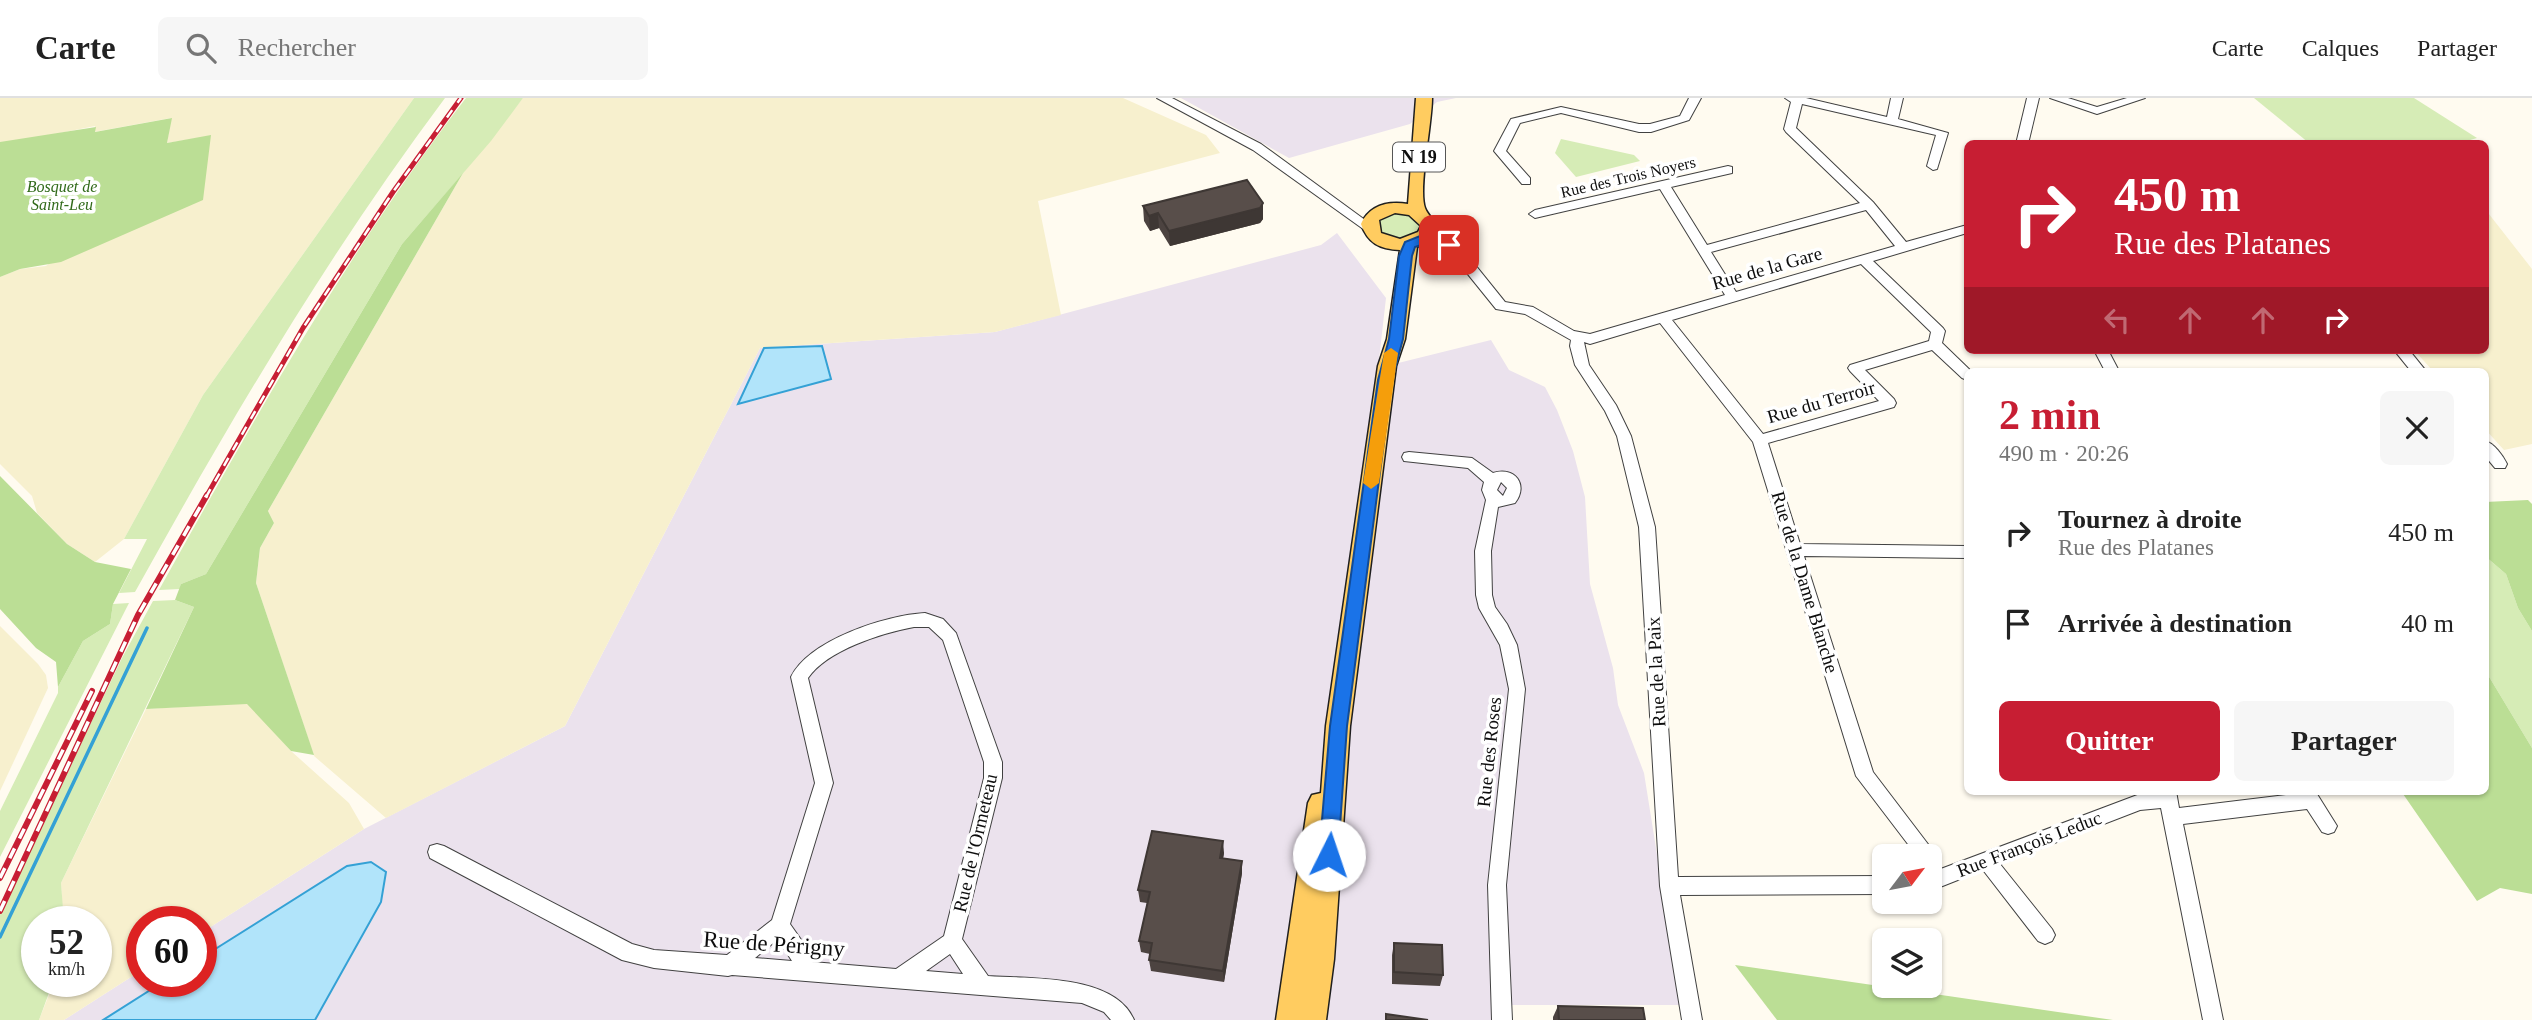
<!DOCTYPE html>
<html lang="fr">
<head>
<meta charset="utf-8">
<style>
	:root { --surface:#fff; --page:#f6f6f6; --text:#222; --muted:#767676; --line:#e0e0e0; --accent:#c71e33 }
	body { margin:0; font-family:Georgia,serif; background:var(--page); color:var(--text); height:100vh; display:flex; flex-direction:column; font-size:26px; white-space:nowrap }
	* { box-sizing:border-box; margin:0 }
	p { font-size:23px; color:var(--muted) }
	.icon { flex:none; width:38px; height:38px; fill:none; stroke:currentColor; stroke-width:2; stroke-linecap:round; stroke-linejoin:round }
	.map { position:relative; flex:1; overflow:hidden }
	.panel { position:absolute; left:1964px; top:270px; width:525px; height:427px; display:flex; flex-direction:column; background:var(--surface); border-radius:10px; box-shadow:0 2px 5px #0004 }
	.panel>* { flex:none }
	.guide { position:absolute; left:1964px; top:42px; width:525px; height:214px; border-radius:10px; box-shadow:0 2px 5px #0004; background:#c71e33; color:#fff; overflow:hidden }
	.needle { width:46px; rotate:58deg }
	.buttons { position:absolute; left:1872px; top:746px; display:grid; gap:14px }
	.buttons a { display:grid; place-items:center; width:70px; height:70px; border-radius:10px; background:var(--surface); box-shadow:0 2px 5px #0004; font-size:35px }
	.speed { position:absolute; left:21px; top:808px; display:flex; gap:14px; font-size:35px; font-weight:700; text-align:center }
	.speed>* { display:grid; place-content:center; width:91px; height:91px; border-radius:50%; background:var(--surface); box-shadow:0 2px 5px #0004; line-height:1 }
	.speed small { font-size:18px; font-weight:400 }
	.speed .limit { border:10px solid #d22; background:#fff; color:#111 }
	.pin { position:absolute; display:grid; place-items:center; width:60px; height:60px; color:#fff; margin:-30px; border-radius:14px; box-shadow:0 4px 10px #0006 }
	.me { position:absolute; width:77px; margin:-38px; rotate:4deg; stroke-linejoin:round; filter:drop-shadow(0 0 5px #0008) }
	.turn { display:flex; align-items:center; gap:24px; height:147px; padding:0 35px; font-size:32px }
	.turn .icon { width:91px; height:91px; stroke-width:2.5 }
	.turn b { display:block; font-size:49px; line-height:60px }
	.lanes { display:flex; align-items:center; height:66px; padding:0 35px; background:#0003; justify-content:center; gap:35px; direction:ltr }
	.lanes .off { opacity:.35 }
	.round { display:grid; place-items:center; flex:none; width:74px; height:74px; border-radius:10px; background:var(--page) }
	.headline { display:flex; align-items:center; justify-content:space-between; height:119px; padding:0 35px }
	h1 { font-size:42px; font-weight:700; line-height:52px; color:var(--accent) }
	.cta { display:flex; gap:14px; margin-top:auto; padding:14px 35px }
	.cta a { flex:1; height:80px; border-radius:10px; background:var(--accent); color:#fff; font-size:28px; font-weight:700; line-height:80px; text-align:center }
	.cta a+a { background:var(--page); color:var(--text) }
	ul { padding:0; list-style:none }
	li { display:flex; align-items:center; gap:21px; height:91px; padding:0 35px }
	li div { flex:1 }
	li b { display:block; font-size:26px }
	li em { font-style:normal }
	header { display:flex; align-items:center; gap:42px; box-sizing:border-box; height:98px; padding:0 35px; background:var(--surface); border-bottom:2px solid var(--line) }
	header strong { font-size:33px }
	nav { display:flex; gap:38px; margin-inline-start:auto; font-size:24px }
	.search { width:490px; height:63px; background:var(--page); display:flex; align-items:center; gap:18px; box-sizing:border-box; padding:0 24px; border-radius:10px; color:var(--muted); font-size:26px }
	.map>svg:first-child { display:block }
	.industrial { fill:#ebe2ed }
	.farmland { fill:#f7f0ce }
	.green { fill:#d6ecb6 }
	.forest { fill:#bbde95 }
	.water { fill:#b1e4fa; stroke:#34a1d5; stroke-width:2 }
	.lines { fill:none; stroke-linecap:round; stroke-linejoin:round }
	.stream { stroke:#34a1d5; stroke-width:3.5 }
	.minor-casing { stroke:#414141; stroke-width:2 }
	.major-casing { stroke:#1f1f1f; stroke-width:3 }
	.minor { fill:#fff; fill-rule:evenodd }
	.major { fill:#ffcc60; fill-rule:evenodd }
	.rail-far1-casing { stroke:#c71e33; stroke-width:5 }
	.rail-casing { stroke:#c71e33; stroke-width:6 }
	.rail-far1 { stroke:#fff; stroke-width:2.5; stroke-dasharray:9; stroke-linecap:butt }
	.rail { stroke:#fff; stroke-width:3.5; stroke-dasharray:11; stroke-linecap:butt }
	.wall { fill:#4c4340 }
	.shaded-wall { fill:#3e3734 }
	.building { fill:#584e4a; stroke:#3e3734; stroke-width:2 }
	.route { fill:#1a73e8; stroke:#114b97; stroke-width:2 }
	.slow { fill:#f59e0b }
	.labels { text-anchor:middle; dominant-baseline:central; stroke-width:7; stroke-linejoin:round; paint-order:stroke }
	.far-street-label { font-size:16px; fill:#0e0e0e; stroke:#fff }
	.far-park-label { font-size:16px; font-style:italic; fill:#316a1a; stroke:#fff }
	.shield { fill:#fff; stroke:#565656; stroke-width:2 }
	.shield-label { font-size:18px; font-weight:bold; fill:#0e0e0e }
	.street-label { font-size:19px; fill:#0e0e0e; stroke:#fff }
	.near-street-label { font-size:23px; fill:#0e0e0e; stroke:#fff }
</style>
</head>
<body>
<header>
<strong>Carte</strong>
<div class="search"><svg class="icon" aria-label="search" viewBox="0 0 24 24"><circle cx="10" cy="10" r="6"/><path d="M15 15l6 6"/></svg>Rechercher</div>
<nav><a>Carte</a><a>Calques</a><a>Partager</a></nav>
</header>
<div class="map">
<svg width="2532" height="922" viewBox="0 0 2532 922">
	<rect width="100%" height="100%" fill="#fffbf0"/>
	<g class="industrial">
		<path d="M1181,0H1456L1437,4L1410,26L1289,60Z"/>
		<path d="M1337,135L1386,200L1378,270L1491,242L1509,272L1545,289L1557,312L1573,353L1585,399L1590,486L1613,570L1618,607L1644,675L1681,907H1493L1494,922H64L142,872V884H201V835L364,731L565,628L760,250L995,234L1321,147Z"/>
	</g>
	<g class="farmland">
		<path d="M0,0H414L203,297L124,441L95,464L67,446L37,415L32,398L0,366V179L20,171L46,168L211,38L167,45L171,20L94,34L95,28L0,47Z"/>
		<path d="M523,0H1123L1206,37L1220,55L1038,103L1061,217L995,234L760,250L565,628L386,720L314,658L256,485L260,450L274,425L268,413L463,75Z"/>
		<path d="M2485,111L2532,171V346L2504,352L2485,331V273H2433L2414,252H2485Z"/>
		<path d="M0,528L38,566L46,577L48,590L0,693Z"/>
		<path d="M248,605L291,653L349,705L364,731L201,835V824H142V872L64,922H39L54,884H96V824H63L61,785L146,611Z"/>
	</g>
	<g class="green">
		<path d="M414,0H445C328,156 230,323 135,494L119,495L147,441H124L203,297Z"/>
		<path d="M466,0H523L491,43L402,146L206,476L181,486L180,491L159,492C253,323 347,154 466,0Z"/>
		<path d="M2254,0H2414L2477,40L2456,46L2309,45Z"/>
		<path d="M1561,41L1634,57L1640,63L1576,79L1555,55Z"/>
		<path d="M1397,115L1411,117L1420,124L1417,137L1399,142L1381,135L1379,122Z"/>
		<path d="M2485,458L2506,476L2518,510L2532,533V650L2485,572Z"/>
		<path d="M175,502L194,509L61,785L64,824H37V884H53L39,922H0V815L122,560L153,503Z"/>
		<path d="M129,505L0,759V713L58,595V589L83,543L110,526L113,506Z"/>
	</g>
	<g class="forest">
		<path d="M172,20L167,45L211,37L203,102L61,164L20,171L0,179V44L96,29L95,34Z"/>
		<path d="M463,75L268,413L274,425L260,450L256,485L314,657L291,653L247,606L146,611L194,509L175,502L181,486L206,476L402,146Z"/>
		<path d="M0,378L67,446L95,464L131,471L113,506L110,526L83,543L58,589L56,564L36,550L0,511Z"/>
		<path d="M2528,402L2532,406V533L2518,510L2506,476L2485,458V404Z"/>
		<path d="M2485,572L2532,650V796L2500,790L2477,803L2401,693H2485Z"/>
		<path d="M1735,867L2113,922H1777Z"/>
	</g>
	<g class="water">
		<path d="M822,248L831,281L738,306L764,250Z"/>
		<path d="M371,764L386,774L381,804L315,922H103L163,884H201V860L347,768Z"/>
	</g>
	<g class="lines">
		<path class="stream" d="M0,839L147,530"/>
		<defs>
			<g id="minor">
				<path d="M1157,0H1172L1261,46L1376,130L1370,134L1366,133L1253,52Z"/>
				<path d="M1689,0H1701L1689,22L1651,34H1639L1561,15L1520,25L1506,53L1530,80V86H1522L1494,53L1511,21L1561,9L1639,26H1650L1680,18Z"/>
				<path d="M1785,0H1806L1887,19L1891,0H1903L1898,21L1948,35L1937,71L1933,72L1927,68L1936,37L1802,6L1796,30L1873,104L1906,144L1967,127V135L1873,163L1943,230L1945,233L1942,245L1971,273H1967V282L1962,280L1932,252L1865,272L1894,301L1896,305L1894,309L1768,345L1800,446L1967,448V460L1804,458L1873,674L1937,758L1935,764L1930,766V758H1917L1856,678L1753,344L1660,225L1590,246L1584,244L1589,267L1616,307L1631,338L1655,429L1678,779L1885,778V796L1680,797L1702,922H1682L1660,788L1639,429L1617,338L1605,313L1575,267L1570,248L1571,242L1525,216L1496,211L1454,159L1423,128L1425,125H1433L1464,153L1505,204L1533,209L1574,233L1590,236L1725,197L1660,91L1535,120L1529,116L1535,112L1728,68L1732,69V75L1671,89L1707,147L1860,105L1786,34L1784,31L1791,4ZM1866,112L1895,148L1736,194L1711,154ZM1861,166L1931,234L1929,243L1850,267L1848,270L1850,273L1879,303L1763,336L1672,222Z"/>
				<path d="M2027,0H2039L2028,46H2016Z"/>
				<path d="M2050,0H2068L2097,9L2127,0H2145L2097,16Z"/>
				<path d="M2094,252H2108L2119,273H2105Z"/>
				<path d="M2394,252H2409L2426,273H2411Z"/>
				<path d="M2485,343C2494,345 2503,358 2507,366L2505,370H2495L2485,358Z"/>
				<path d="M1409,354L1472,360L1493,375C1515,368 1529,387 1515,405L1498,409L1491,453L1492,497L1495,509L1507,526L1517,547L1525,591L1506,787L1512,922H1492L1488,787L1509,591L1500,547L1479,510L1476,497L1475,453L1486,402L1482,392L1484,384L1468,370L1404,363L1402,359L1404,355ZM1501,384L1507,390L1503,398L1497,392Z"/>
				<path d="M925,515L943,521L956,535L1002,664V680L962,841L988,878C1030,881 1115,876 1134,922H1111L1104,914L1082,905L732,877L728,878L654,870L622,862L430,760L428,754L430,748L437,746L444,748L632,846L654,852L727,857L772,822L815,685L791,579C809,542 886,517 925,515ZM914,529H929L943,542L984,664V680L944,838L896,871L812,864L809,853L790,826L833,685L808,580C827,552 882,535 914,529ZM778,841L792,863L755,860ZM950,856L963,876L926,873Z"/>
				<path d="M2158,693H2176L2179,710L2311,694L2317,696L2337,728L2334,734L2328,736L2322,734L2307,711L2183,726L2223,922H2203L2161,710L2140,712L2000,766L2052,831L2055,837L2052,843L2045,846L2038,843L1983,772L1930,793V775L2140,696Z"/>
			</g>
			<path id="major" d="M1416,0H1432C1432,26 1418,91 1425,110C1427,116 1434,122 1437,128L1432,141L1417,149L1405,241L1396,268L1350,628L1334,861L1326,922H1276L1308,705L1312,697L1321,695L1326,628L1378,268L1387,241L1400,152C1379,151 1368,145 1361,126C1370,107 1388,103 1408,106ZM1395,115L1409,117L1421,128L1418,134L1400,141L1381,135L1379,122Z"/>
		</defs>
		<use href="#minor" class="minor-casing"/>
		<use href="#major" class="major-casing"/>
		<use href="#minor" class="minor"/>
		<use href="#major" class="major"/>
		<defs>
			<path id="rail-far1" d="M206,399L303,230L393,94L461,0"/>
			<g id="rail">
				<path d="M0,780L92,593"/>
				<path d="M0,813L138,517L207,397"/>
			</g>
		</defs>
		<use href="#rail-far1" class="rail-far1-casing"/>
		<use href="#rail" class="rail-casing"/>
		<use href="#rail-far1" class="rail-far1"/>
		<use href="#rail" class="rail"/>
	</g>
	<g class="wall">
		<path d="M1263,105V121L1260,125L1170,148L1159,130L1150,133L1144,123L1143,108Z"/>
		<path d="M1224,755L1223,760L1242,763V775L1224,884L1151,873L1149,862L1150,856L1141,854L1139,843L1147,805L1140,804L1138,792Z"/>
		<path d="M1394,845L1443,877L1440,888L1392,886V857Z"/>
		<path d="M1558,908L1645,922H1553V919Z"/>
	</g>
	<g class="shaded-wall">
		<path d="M1263,105V121L1260,125L1170,148L1169,133Z"/>
		<path d="M1158,115L1159,130L1150,133L1149,118Z"/>
		<path d="M1223,743L1224,755L1221,772L1220,760Z"/>
		<path d="M1242,763V775L1224,884L1223,873Z"/>
	</g>
	<g class="building">
		<path d="M1247,82L1263,105L1260,110L1169,133L1158,115L1149,118L1143,108Z"/>
		<path d="M1152,733L1223,743L1220,760L1242,763L1223,873L1149,862L1152,845L1139,843L1150,794L1138,792Z"/>
		<path d="M1394,845L1442,847L1443,877L1394,874Z"/>
		<path d="M1558,908L1643,910L1645,922H1559Z"/>
		<path d="M1386,916L1428,922H1386Z"/>
	</g>
	<path class="route" d="M1420,138L1456,147L1449,151L1421,147L1415,149L1412,158L1403,241L1392,282L1347,628L1338,757L1335,763L1329,766L1322,763L1319,757L1330,628L1378,282L1389,241L1399,158L1405,144Z"/>
	<path class="slow" d="M1391,250L1398,255L1379,385L1371,391L1363,385L1384,255Z"/>
	<g class="labels">
		<g class="far-street-label">
			<text transform="translate(1628 79) rotate(-13)">Rue des Trois Noyers</text>
		</g>
		<g class="far-park-label">
			<text x="62" y="88">Bosquet de<tspan x="62" dy="18">Saint-Leu</tspan></text>
		</g>
		<rect class="shield" x="1393" y="44.5" width="52" height="29" rx="5"/>
		<g class="shield-label">
			<text x="1419" y="59">N 19</text>
		</g>
		<g class="street-label">
			<text transform="translate(1767 170) rotate(-16)">Rue de la Gare</text>
			<text transform="translate(1821 304) rotate(-16)">Rue du Terroir</text>
			<text transform="translate(1805 484) rotate(73)">Rue de la Dame Blanche</text>
			<text transform="translate(1656 574) rotate(-93)">Rue de la Paix</text>
			<text transform="translate(1489 654) rotate(-84)">Rue des Roses</text>
			<text transform="translate(975 745) rotate(-77)">Rue de l'Ormeteau</text>
			<text transform="translate(2029 746) rotate(-21)">Rue François Leduc</text>
		</g>
		<g class="near-street-label">
			<text transform="translate(774 846) rotate(4)">Rue de Périgny</text>
		</g>
	</g>
</svg>
<div class="buttons">
<a><svg class="needle" viewBox="-14 -14 28 28"><path d="M0-13l5 13h-10z" fill="#e53935"/><path d="M0 13l5-13h-10z" fill="#767676"/></svg></a>
<a><svg class="icon" aria-label="layers" viewBox="0 0 24 24"><path d="M12 4l9 5-9 5-9-5zM3 14l9 5 9-5"/></svg></a>
</div>
<div class="speed"><div>52<small>km/h</small></div><div class="limit">60</div></div>
<div class="pin" style="left:1449px;top:147px;background:#d93025"><svg class="icon" aria-label="arrive" viewBox="0 0 24 24"><path d="M6 21V4h12l-3 4 3 4H6"/></svg></div>
<svg class="me" style="left:1329px;top:757px" viewBox="-20 -20 40 40"><circle r="19" fill="#fff"/><path d="M0-13L10 11 0 6-10 11z" fill="#1a73e8"/></svg>
<div class="guide">
<div class="turn"><svg class="icon" aria-label="right" viewBox="0 0 24 24"><path d="M7 20v-9h11M14 6l5 5-5 5"/></svg><div><b>450 m</b>Rue des Platanes</div></div>
<div class="lanes"><svg class="icon off" aria-label="left" viewBox="0 0 24 24"><path d="M17 20v-9H6M10 6l-5 5 5 5"/></svg><svg class="icon off" aria-label="ahead" viewBox="0 0 24 24"><path d="M12 20V5M6 11l6-6 6 6"/></svg><svg class="icon off" aria-label="ahead" viewBox="0 0 24 24"><path d="M12 20V5M6 11l6-6 6 6"/></svg><svg class="icon" aria-label="right" viewBox="0 0 24 24"><path d="M7 20v-9h11M14 6l5 5-5 5"/></svg></div>
</div>
<section class="panel">
<div class="headline"><div><h1>2 min</h1><p>490 m · 20:26</p></div><a class="round"><svg class="icon" aria-label="close" viewBox="0 0 24 24"><path d="M6 6l12 12M18 6L6 18"/></svg></a></div>
<ul>
<li><svg class="icon" aria-label="right" viewBox="0 0 24 24"><path d="M7 20v-9h11M14 6l5 5-5 5"/></svg><div><b>Tournez à droite</b><p>Rue des Platanes</p></div><em>450 m</em></li>
<li><svg class="icon" aria-label="arrive" viewBox="0 0 24 24"><path d="M6 21V4h12l-3 4 3 4H6"/></svg><div><b>Arrivée à destination</b></div><em>40 m</em></li>
</ul>
<div class="cta"><a>Quitter</a><a>Partager</a></div>
</section>
</div>
</body>
</html>
